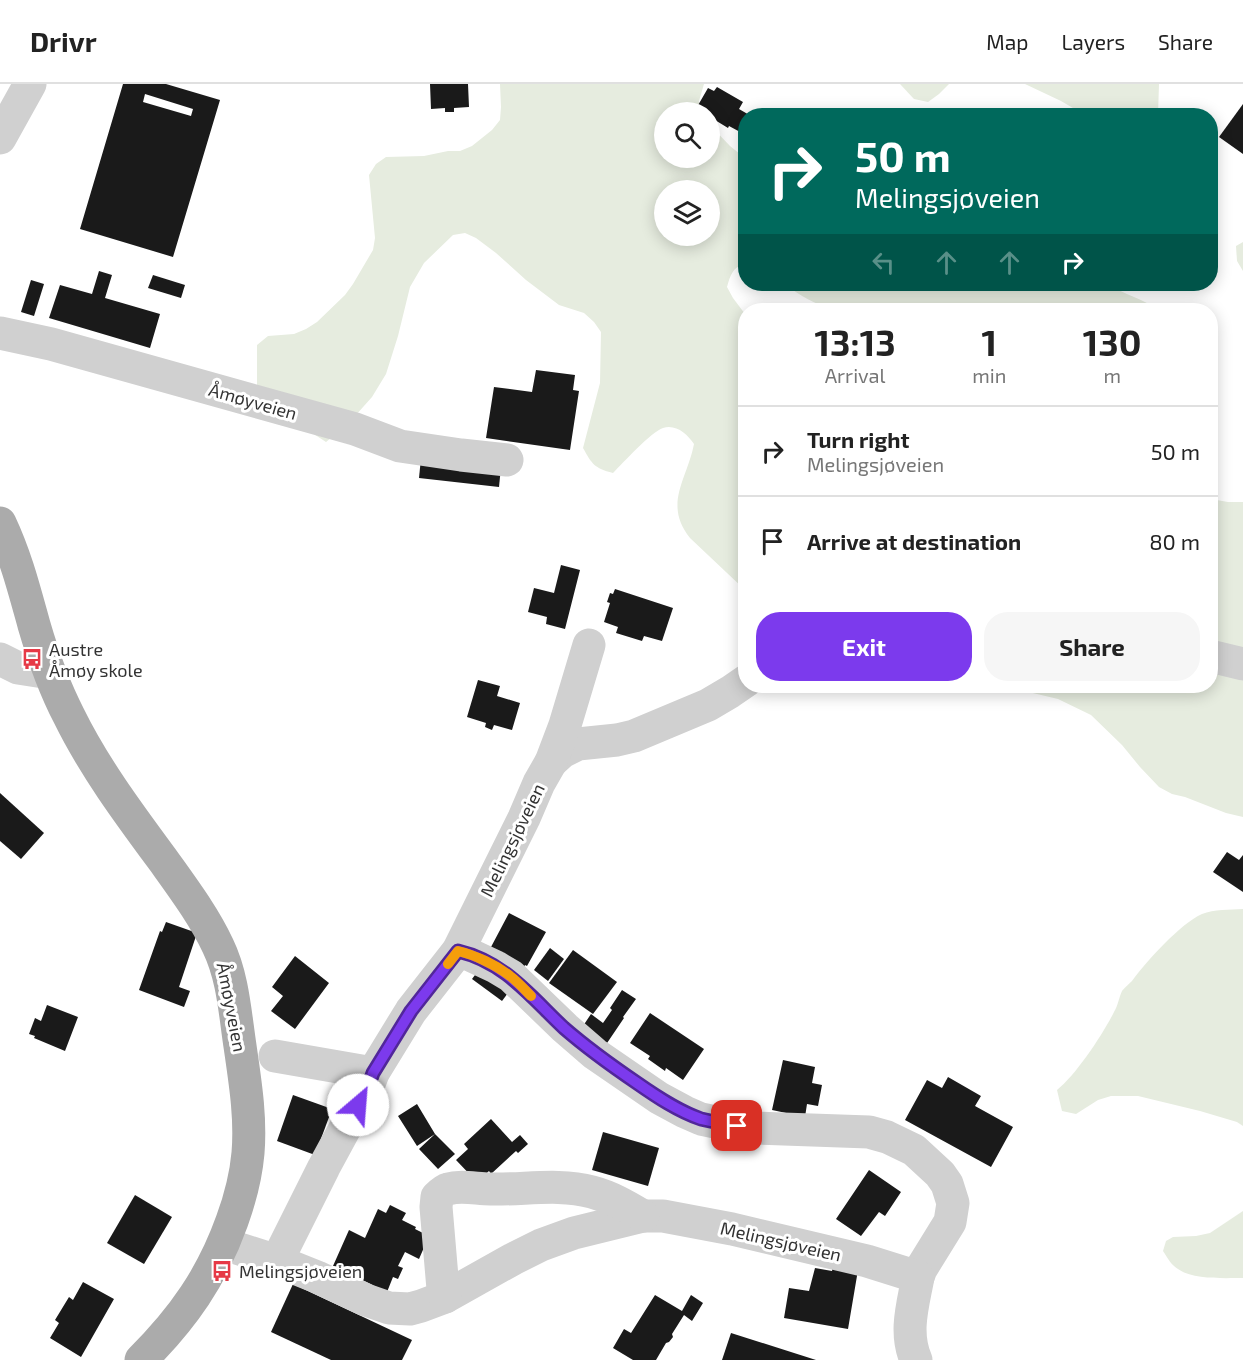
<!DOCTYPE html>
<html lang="en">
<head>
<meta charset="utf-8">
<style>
	:root { --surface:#fff; --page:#f6f6f6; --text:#222; --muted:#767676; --line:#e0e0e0; --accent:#7c3aed }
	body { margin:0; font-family:"Exo 2",sans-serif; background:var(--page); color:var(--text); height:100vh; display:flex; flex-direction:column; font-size:22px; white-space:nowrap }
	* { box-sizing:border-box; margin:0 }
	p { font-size:20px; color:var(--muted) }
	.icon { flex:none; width:33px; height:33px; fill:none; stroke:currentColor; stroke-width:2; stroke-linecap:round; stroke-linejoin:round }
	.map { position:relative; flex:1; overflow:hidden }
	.sheet { position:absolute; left:738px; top:219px; width:480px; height:390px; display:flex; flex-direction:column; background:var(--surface); border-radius:24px; box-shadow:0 3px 15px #0003 }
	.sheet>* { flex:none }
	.guide { position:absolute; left:738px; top:24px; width:480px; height:183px; border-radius:24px; box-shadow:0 3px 15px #0003; background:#00695c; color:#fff; overflow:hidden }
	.controls { position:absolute; left:654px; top:18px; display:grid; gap:12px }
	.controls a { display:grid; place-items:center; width:66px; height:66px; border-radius:50%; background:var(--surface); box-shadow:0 3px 15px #0003; font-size:30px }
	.pin { position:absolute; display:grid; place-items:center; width:51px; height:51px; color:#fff; margin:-26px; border-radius:12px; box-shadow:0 3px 9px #0006 }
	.me { position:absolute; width:66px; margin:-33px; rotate:27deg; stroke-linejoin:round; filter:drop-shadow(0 0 4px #0008) }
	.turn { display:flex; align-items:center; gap:21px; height:126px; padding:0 18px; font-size:27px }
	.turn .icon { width:78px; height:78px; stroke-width:2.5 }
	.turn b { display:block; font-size:42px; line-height:51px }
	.lanes { display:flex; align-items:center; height:57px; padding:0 18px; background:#0003; justify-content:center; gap:30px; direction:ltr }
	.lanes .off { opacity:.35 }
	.eta { display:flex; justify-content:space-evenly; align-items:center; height:102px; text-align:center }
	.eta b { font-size:36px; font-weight:700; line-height:42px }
	.button { display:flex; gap:12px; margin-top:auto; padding:12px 18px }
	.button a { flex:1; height:69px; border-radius:24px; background:var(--accent); color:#fff; font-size:24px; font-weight:700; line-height:69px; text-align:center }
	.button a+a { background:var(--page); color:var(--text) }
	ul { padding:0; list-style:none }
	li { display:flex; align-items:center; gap:18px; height:90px; padding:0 18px; border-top:2px solid var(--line) }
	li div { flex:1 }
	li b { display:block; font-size:22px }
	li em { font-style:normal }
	header { display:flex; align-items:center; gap:36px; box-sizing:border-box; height:84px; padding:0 30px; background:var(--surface); border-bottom:2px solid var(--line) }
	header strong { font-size:28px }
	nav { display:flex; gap:33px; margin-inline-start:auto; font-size:21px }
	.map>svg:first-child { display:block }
	.green { fill:#e6ecdf; fill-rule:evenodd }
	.building { fill:#1a1a1a; fill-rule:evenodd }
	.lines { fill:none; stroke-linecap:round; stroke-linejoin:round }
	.minor { stroke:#d0d0d0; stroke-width:33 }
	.major { stroke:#ababab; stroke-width:33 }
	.route-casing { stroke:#51269a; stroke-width:15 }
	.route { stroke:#7c3aed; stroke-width:10 }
	.slow { stroke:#f59e0b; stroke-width:10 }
	.labels { text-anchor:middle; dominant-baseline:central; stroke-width:6; stroke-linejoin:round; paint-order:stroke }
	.street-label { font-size:18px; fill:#333; stroke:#fff }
	.poi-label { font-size:18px; fill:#333; stroke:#fff; text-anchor:start }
</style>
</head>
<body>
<header>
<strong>Drivr</strong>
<nav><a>Map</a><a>Layers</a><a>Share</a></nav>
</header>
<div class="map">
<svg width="1243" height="1276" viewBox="0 0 1243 1276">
	<rect width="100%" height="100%" fill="#fff"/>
	<g class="green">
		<path d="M500,0H704L699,17V28H664V74H710V41L730,62L745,74V180C733,182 730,192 727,203L733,214L745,230V506L690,454C663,420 687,396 694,360C687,350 676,340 663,344C651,348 623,379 613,389C594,384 592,380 583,364L600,299L601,248L594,238L584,229L559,221L526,196L496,169L476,154L465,149L453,151L424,179L410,203L398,252L386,290L372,313L347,341L326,358L297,339L257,309V261L268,252L294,250L306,245L317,238L345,211L353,200L373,166L375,154L369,91L376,80L386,73L424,72L448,67H460L472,62L492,46L500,36L501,23ZM664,106H710V152H664Z"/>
		<path d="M900,0H949L939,10L928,18L914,15Z"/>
		<path d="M1025,0H1159L1158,31H1085L1061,17Z"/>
		<path d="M1243,158V187L1237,177L1236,162Z"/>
		<path d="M785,200H1109C1123,211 1144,214 1157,226H834C814,219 801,213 785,200Z"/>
		<path d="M1211,415L1228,418H1243V733L1226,729L1185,713L1172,710L1159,703L1140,683L1122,661L1091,631L1058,615L1003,602H1210Z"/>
		<path d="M1243,825V1042L1237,1038L1200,1027L1138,1012H1111L1098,1016L1076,1030L1062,1027L1057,1006C1076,991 1103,950 1114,928C1118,922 1119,913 1122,907C1125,903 1129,900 1132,897C1146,878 1181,839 1202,830C1214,825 1230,826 1243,825Z"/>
		<path d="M1243,1127V1194C1225,1194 1193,1196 1178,1185C1171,1181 1167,1173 1163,1167L1166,1157L1173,1153L1196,1152L1210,1149Z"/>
	</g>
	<g class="building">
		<path d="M123,0H166L220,16L173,173L80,145ZM145,10L193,25L191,32L143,18Z"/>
		<path d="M430,0H468L469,23L454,24V28H445V24L431,25Z"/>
		<path d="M717,3L743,18L739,25L751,32H746V43L742,49L729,42L728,44L710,33V28H702L703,27L697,23L708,4L714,7Z"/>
		<path d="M1243,20V70L1219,53Z"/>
		<path d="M99,187L112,191L105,214L160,230L150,264L49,234L60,201L92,210Z"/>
		<path d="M153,191L185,201L181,214L148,204Z"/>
		<path d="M31,196L44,200L34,232L21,228Z"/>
		<path d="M536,286L575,291L573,306L579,307L570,366L486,354L494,303L532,308Z"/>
		<path d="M421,374L501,383L499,403L419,394Z"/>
		<path d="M561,481L580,486L565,545L546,540L547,533L528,528L534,504L554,509Z"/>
		<path d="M615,505L673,524L662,557L644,552L642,557L616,549L618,543L604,538L610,519L607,518L610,509L613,510Z"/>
		<path d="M478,596L500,602L497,612L520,619L512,646L494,641L492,646L485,643L486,639L467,633Z"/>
		<path d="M0,709L44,749L21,775L0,757Z"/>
		<path d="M1227,768L1239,776L1243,771V808L1213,788Z"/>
		<path d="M509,829L546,848L527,882L525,881L522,887L491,863Z"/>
		<path d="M166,838L197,849L179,903L190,907L184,923L139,906L160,847L162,848Z"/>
		<path d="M550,864L564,875L548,897L534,886Z"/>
		<path d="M573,866L617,898L593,930L549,899Z"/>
		<path d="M295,872L329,899L295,945L271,927L283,912L272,903Z"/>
		<path d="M481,883L511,905L502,917L472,895Z"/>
		<path d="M622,906L636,915L623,933L624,934L603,965L579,948L591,930L603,939L612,926L610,924Z"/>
		<path d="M47,921L78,933L65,967L34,954L35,952L29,950L35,934L41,937Z"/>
		<path d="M650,929L704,965L683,996L666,984L665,987L648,975L650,972L630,959Z"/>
		<path d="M783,976L815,983L812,999L822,1001L818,1022L807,1020L805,1033L772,1026Z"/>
		<path d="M948,993L981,1012L975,1022L1013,1043L991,1083L905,1036L927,996L942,1004Z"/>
		<path d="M293,1011L332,1025L315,1071L277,1057Z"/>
		<path d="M417,1020L435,1050L455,1070L438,1085L419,1065L435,1050L417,1062L398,1032Z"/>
		<path d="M491,1035L512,1058L520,1051L528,1060L518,1069L516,1067L491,1090L489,1087L477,1098L456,1076L468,1065L464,1060Z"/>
		<path d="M603,1048L659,1064L648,1102L592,1086Z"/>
		<path d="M869,1086L901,1108L885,1132L879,1128L861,1152L836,1135Z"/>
		<path d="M135,1111L172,1133L144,1180L107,1159Z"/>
		<path d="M390,1121L406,1129L402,1136L416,1143L415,1145L429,1152L419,1175L405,1168L398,1182L403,1184L398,1195L393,1193L387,1208L333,1182L349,1146L365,1154L378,1125L386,1129Z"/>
		<path d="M833,1182L858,1186L848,1245L784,1234L789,1204L809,1207L815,1184L832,1187Z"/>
		<path d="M83,1198L114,1215L81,1273L50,1254L59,1239L55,1236L69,1213L73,1216Z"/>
		<path d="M293,1200L412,1256L402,1276H331L271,1248Z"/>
		<path d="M655,1211L682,1227L691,1211L703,1219L692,1237L684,1231L672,1250L673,1253L669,1258L666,1259L656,1276H633L613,1264L624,1245L631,1249Z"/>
		<path d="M731,1249L816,1276H722Z"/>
	</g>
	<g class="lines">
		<g class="minor">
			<path d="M0,54L30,0"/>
			<path d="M0,249L51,260L355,345L400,362L461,371L507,376"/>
			<path d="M1210,572L1243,580"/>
			<path d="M0,575L18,584L50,589"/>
			<path d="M551,678L562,668L578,660L617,656L634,652L708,621L730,608L746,597"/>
			<path d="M458,867L466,869L496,883L511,892L565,944L595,970L659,1014L685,1028L701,1035L720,1039L754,1044L869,1048L887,1053L914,1066L940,1090L947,1100L953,1119L950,1138L921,1185L918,1193"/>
			<path d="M275,972L373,989"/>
			<path d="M224,1160L277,1177L317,1193L366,1216L389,1224L410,1225L421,1222L445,1213L513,1175L541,1161L574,1149L643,1132H663L732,1145L867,1177L918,1193C913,1221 904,1248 916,1276"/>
			<path d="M277,1177L324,1083L369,1000L373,989L411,927L458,867L524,734L539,699L551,678L565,641L589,561"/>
			<path d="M445,1213L443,1205L436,1123L437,1113C440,1110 444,1106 448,1105C461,1101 477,1105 490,1105C525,1106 558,1099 592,1108C611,1113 626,1122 643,1132"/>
		</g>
		<path class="major" d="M0,439C16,473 24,505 34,541C43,572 54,603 69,632C94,683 129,730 163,776C183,804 204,832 218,862C233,893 235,929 240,962C245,997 251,1033 248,1069C246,1092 240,1115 232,1137C212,1193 183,1234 141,1276"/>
	</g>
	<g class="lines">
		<defs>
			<path id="route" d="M358,1021L369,1000L373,989L411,927L458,867C505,878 531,913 564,944C587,964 612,982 637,999C657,1013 678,1027 701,1035C713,1038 725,1040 737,1042"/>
		</defs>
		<use href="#route" class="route-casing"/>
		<use href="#route" class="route"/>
		<path class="slow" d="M448,880L458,867C475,871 496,881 510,892C518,898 524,905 531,912"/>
	</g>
	<defs>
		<symbol id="bus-bare" viewBox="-9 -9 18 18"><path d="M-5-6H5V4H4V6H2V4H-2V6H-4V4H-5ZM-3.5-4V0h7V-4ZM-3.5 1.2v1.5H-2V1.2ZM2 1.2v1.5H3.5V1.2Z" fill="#e63946" stroke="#fff" stroke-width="2.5" paint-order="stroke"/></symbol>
	</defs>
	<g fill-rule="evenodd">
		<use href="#bus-bare" x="17" y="560" width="30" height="30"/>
		<use href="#bus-bare" x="207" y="1172" width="30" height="30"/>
	</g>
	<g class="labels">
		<g class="street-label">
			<text transform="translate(253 317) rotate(16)">Åmøyveien</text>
			<text transform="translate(512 756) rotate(-64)">Melingsjøveien</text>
			<text transform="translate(232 923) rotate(79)">Åmøyveien</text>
			<text transform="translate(781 1157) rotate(13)">Melingsjøveien</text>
		</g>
		<g class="poi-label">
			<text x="49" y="565">Austre<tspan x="49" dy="21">Åmøy skole</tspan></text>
			<text x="239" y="1187">Melingsjøveien</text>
		</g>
	</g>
</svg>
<div class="controls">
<a><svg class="icon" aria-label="search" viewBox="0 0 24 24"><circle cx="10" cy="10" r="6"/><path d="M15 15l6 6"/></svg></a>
<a><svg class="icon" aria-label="layers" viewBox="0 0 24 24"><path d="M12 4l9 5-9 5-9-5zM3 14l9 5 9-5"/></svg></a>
</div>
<div class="pin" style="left:737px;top:1042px;background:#d93025"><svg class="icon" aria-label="arrive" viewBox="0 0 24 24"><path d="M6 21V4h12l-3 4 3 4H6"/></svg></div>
<svg class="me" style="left:358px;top:1021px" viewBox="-20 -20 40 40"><circle r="19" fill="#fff"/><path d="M0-13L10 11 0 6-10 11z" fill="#7c3aed"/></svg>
<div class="guide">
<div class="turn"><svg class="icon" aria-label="right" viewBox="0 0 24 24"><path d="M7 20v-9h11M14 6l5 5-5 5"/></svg><div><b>50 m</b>Melingsjøveien</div></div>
<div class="lanes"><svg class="icon off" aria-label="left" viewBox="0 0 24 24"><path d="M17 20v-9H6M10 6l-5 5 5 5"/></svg><svg class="icon off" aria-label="ahead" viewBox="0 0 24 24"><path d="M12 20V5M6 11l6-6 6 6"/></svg><svg class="icon off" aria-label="ahead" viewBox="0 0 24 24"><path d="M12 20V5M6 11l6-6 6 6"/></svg><svg class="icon" aria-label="right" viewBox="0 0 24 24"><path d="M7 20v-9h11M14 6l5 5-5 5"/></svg></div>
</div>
<section class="sheet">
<div class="eta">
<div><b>13:13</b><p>Arrival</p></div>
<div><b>1</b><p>min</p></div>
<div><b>130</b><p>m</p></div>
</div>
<ul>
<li><svg class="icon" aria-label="right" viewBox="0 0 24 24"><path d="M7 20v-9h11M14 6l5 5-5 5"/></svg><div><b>Turn right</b><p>Melingsjøveien</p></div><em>50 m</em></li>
<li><svg class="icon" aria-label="arrive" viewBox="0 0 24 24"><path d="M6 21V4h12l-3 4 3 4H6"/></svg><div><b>Arrive at destination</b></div><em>80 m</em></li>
</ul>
<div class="button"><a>Exit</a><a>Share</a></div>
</section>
</div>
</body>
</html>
